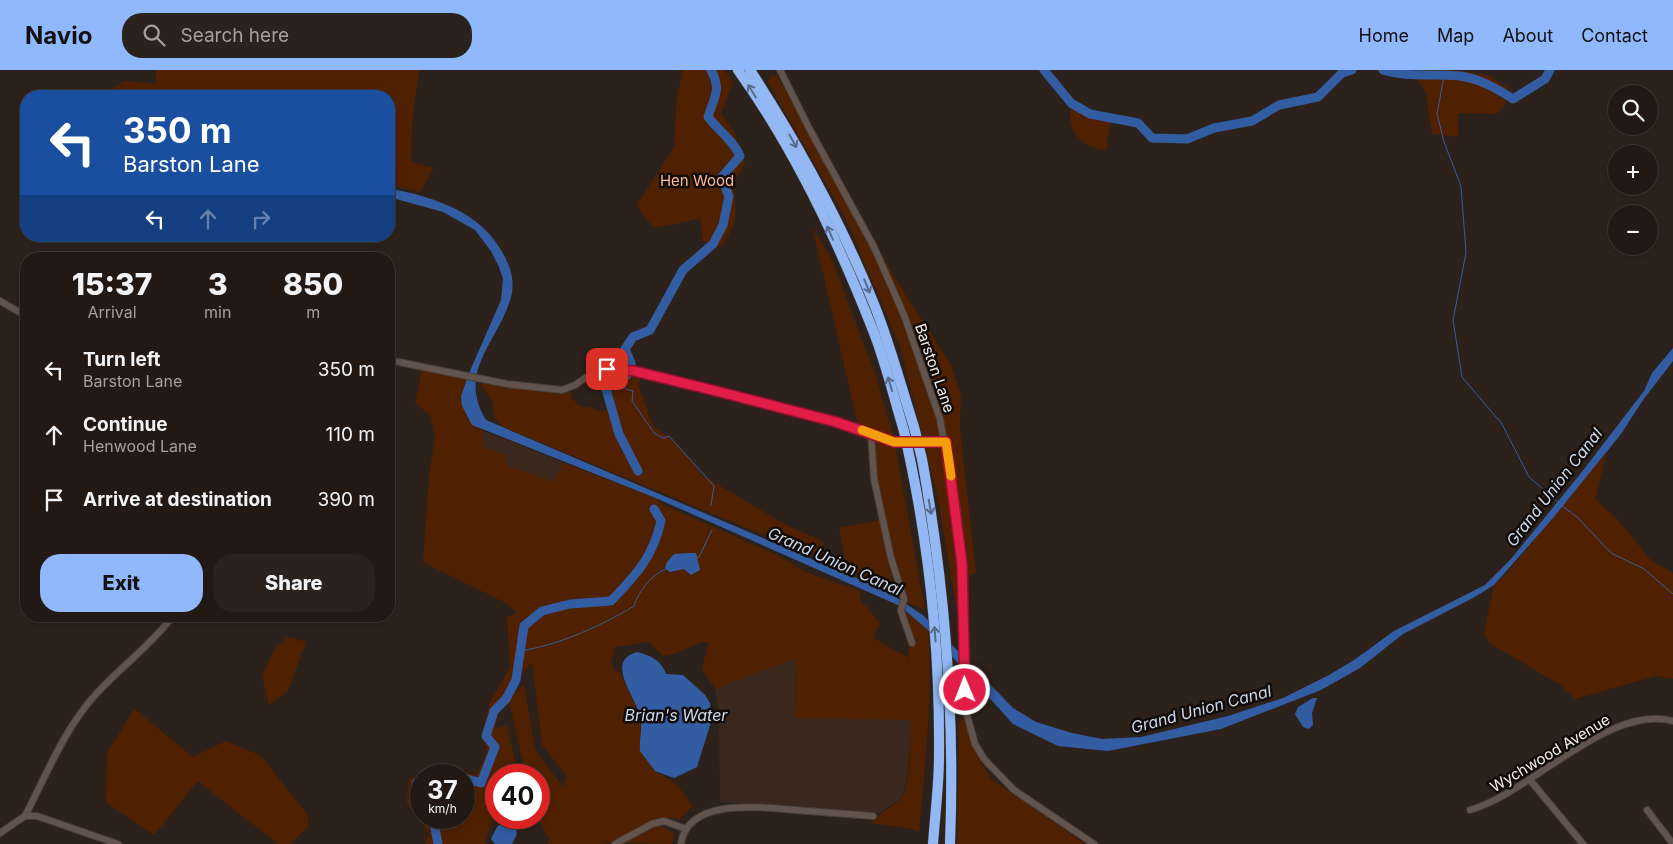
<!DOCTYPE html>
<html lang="en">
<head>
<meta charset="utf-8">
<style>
	:root { --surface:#221914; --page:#2a221d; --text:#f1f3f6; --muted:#a2a0a0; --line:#3f3834; --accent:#8fb8fd }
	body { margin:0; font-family:Inter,sans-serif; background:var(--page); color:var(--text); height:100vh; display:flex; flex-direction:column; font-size:19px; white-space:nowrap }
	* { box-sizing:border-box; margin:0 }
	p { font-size:16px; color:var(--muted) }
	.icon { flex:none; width:28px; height:28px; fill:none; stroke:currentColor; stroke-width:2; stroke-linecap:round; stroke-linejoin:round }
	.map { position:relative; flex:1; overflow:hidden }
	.side { position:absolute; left:20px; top:182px; width:375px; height:370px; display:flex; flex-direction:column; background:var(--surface); border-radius:20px; box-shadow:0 2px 8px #0003,0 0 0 1px var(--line) }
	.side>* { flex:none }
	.hud { position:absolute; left:20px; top:20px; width:375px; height:152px; border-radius:20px; box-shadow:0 2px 8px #0003,0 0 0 1px var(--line); background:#1a4fa0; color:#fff; overflow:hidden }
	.buttons { position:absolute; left:1608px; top:15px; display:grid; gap:10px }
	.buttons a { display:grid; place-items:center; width:50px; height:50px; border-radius:50%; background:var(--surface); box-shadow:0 2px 8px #0003,0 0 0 1px var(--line); font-size:25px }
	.speed { position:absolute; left:410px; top:694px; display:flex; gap:10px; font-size:25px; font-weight:700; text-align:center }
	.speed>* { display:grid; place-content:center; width:65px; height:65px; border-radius:50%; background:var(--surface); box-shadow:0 2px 8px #0003,0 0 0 1px var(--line); line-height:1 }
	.speed small { font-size:12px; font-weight:400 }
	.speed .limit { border:8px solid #d22; background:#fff; color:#111 }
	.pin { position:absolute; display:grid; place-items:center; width:42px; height:42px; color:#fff; margin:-21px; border-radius:10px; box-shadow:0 2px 8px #0006 }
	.me { position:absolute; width:55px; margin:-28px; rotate:359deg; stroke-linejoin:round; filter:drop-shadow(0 0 4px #0008) }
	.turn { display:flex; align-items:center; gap:18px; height:105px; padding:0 20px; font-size:22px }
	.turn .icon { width:65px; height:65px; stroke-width:2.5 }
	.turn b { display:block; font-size:35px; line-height:42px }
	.lanes { display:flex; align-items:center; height:48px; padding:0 20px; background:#0003; justify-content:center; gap:25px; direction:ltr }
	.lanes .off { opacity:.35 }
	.eta { display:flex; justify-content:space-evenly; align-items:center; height:85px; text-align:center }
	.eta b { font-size:30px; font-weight:800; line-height:35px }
	.cta { display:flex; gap:10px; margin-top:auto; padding:10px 20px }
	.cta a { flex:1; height:58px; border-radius:20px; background:var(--accent); color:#111; font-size:20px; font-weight:800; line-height:58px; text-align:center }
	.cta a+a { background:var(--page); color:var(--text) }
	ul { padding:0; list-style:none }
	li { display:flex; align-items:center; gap:15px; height:65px; padding:0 20px }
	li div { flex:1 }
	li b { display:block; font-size:19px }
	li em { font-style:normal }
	header { display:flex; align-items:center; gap:30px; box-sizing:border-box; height:70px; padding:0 25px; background:var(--accent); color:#111 }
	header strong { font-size:24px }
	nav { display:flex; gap:28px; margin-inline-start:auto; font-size:18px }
	.search { width:350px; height:45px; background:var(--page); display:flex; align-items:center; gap:12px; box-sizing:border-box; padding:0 18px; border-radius:20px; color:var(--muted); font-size:19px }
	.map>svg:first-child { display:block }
	.built { fill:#3a281f }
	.green { fill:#502101; fill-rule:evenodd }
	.water { fill:#335da3 }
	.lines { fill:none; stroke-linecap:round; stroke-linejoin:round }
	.stream { stroke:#335da3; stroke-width:1 }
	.river { stroke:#335da3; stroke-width:9 }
	.minor-casing { stroke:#463c38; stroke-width:8 }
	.highway-casing { stroke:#463c38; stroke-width:11 }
	.minor { stroke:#62544d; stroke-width:6 }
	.highway { stroke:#93b8f3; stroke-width:10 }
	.highway-bridge-casing { stroke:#463c38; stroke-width:11; stroke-linecap:butt }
	.highway-bridge { stroke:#93b8f3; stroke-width:10 }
	.oneway { stroke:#586b8a }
	.route-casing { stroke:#92132f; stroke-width:12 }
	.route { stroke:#e11d48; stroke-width:9 }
	.slow { stroke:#f59e0b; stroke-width:9 }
	.labels { text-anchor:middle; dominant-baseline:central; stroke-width:5; stroke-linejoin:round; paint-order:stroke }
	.park-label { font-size:15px; fill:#fcba96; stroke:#110c09 }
	.street-label { font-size:15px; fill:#f6ede9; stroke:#110c09 }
	.water-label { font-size:16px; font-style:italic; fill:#ccd8ec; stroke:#110c09 }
</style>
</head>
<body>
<header>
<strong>Navio</strong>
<div class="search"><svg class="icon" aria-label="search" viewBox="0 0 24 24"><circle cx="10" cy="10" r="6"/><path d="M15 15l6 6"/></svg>Search here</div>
<nav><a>Home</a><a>Map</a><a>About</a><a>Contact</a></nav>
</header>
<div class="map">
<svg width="1673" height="774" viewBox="0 0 1673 774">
	<rect width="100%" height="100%" fill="#2d211b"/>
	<g class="built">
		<path d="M484,361L562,392L556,412L506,396L481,376Z"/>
		<path d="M796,588L795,648L912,650L907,710L901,728L880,743L720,732L719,647L715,619Z"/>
	</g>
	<g class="green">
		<path d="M156,0H419L412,54L411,92L434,98L420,122L389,114V26H159L124,19L123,26H106V23L124,11L156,14Z"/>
		<path d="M683,0H724L733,12L721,44L734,61L745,94L733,114C738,142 738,153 721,177L703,171L700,148L673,155L654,157L645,148L637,135L674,77L677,26Z"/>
		<path d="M1422,0L1460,1L1488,5L1508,18L1505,36L1496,44L1458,43V67L1432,64L1426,24L1418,10Z"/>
		<path d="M771,6H777L905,224L951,295L961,326L960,359L976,503L970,505L958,550L939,433L900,276L845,147L768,12Z"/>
		<path d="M1071,33L1090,44L1111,48L1106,80C1091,80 1074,69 1071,53C1069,47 1071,39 1071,33Z"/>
		<path d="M26,88V144H19V108L24,90Z"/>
		<path d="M812,156L832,190L876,306L894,368L858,355Z"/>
		<path d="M422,300L459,308H467C463,331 459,349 484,361L481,376L505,385L507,396L555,412L562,392L658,429L659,433L779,486L808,503L860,521V530L880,553L873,568L909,588V573L914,572L905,540L928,560C933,627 925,695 919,762L912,759L871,753C879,743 895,736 901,728C912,714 910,669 911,650L795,648L796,588L715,619L702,599L709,571C692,574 680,584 663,586L649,572L615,577L611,592L615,601L622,606L641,648L640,681L655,701L678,716L693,736L680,749C651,742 630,768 603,774C587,774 565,774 548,774L549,769L538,748L539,705H526L509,631L499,642L495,658L507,656L518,705H496V723L492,721L488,729L496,734C496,748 488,758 485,772L487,774H425L429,764L406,733L409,708L421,706V748H464V705H449L460,701L476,705L487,682L482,668L489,634L510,597L507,547L517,543L506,533L423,492L429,406L435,367L430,345L415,333ZM532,592L542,675L567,706L563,717L535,680L524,614L516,623L521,605Z"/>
		<path d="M623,302L639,305V317L652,355L679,375L702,405L786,455L820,470L824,473L822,480L831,486L827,491L501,356L494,347L492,331L481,315L485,311L570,320L572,329L581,337H590L601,342L608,339L605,328L606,303Z"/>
		<path d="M881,370L895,375L925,540L906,532L876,408V374Z"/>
		<path d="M1607,382L1595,429L1617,449L1651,490L1673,503V609L1656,606L1575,629L1561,615L1489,573L1484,563L1494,515L1508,502Z"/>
		<path d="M881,450L893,514L891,518L847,500L839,458Z"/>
		<path d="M288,567L306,572L288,621L269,635L262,607L274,579Z"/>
		<path d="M134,639L193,687L226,671L261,686L307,744L309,756L290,774H278L198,711L154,765L106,732L107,683Z"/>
		<path d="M962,647L980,691L991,709L1085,774H957L959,651Z"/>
		<path d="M662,756L674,764L672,774L621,773L652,758Z"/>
	</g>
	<g class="water">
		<path d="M389,118C435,128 482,141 505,187C511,199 515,212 511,227C499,271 456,301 486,350L887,521L924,546L1013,638L1036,652L1072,663L1102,669L1141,667L1228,646L1283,628L1329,605L1354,590L1394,561L1485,515L1511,489L1581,403L1644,321L1652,303L1673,278V291L1643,330L1621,364L1553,448L1494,515L1473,528L1403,564L1360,598L1321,620L1221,659L1108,681L1058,676L1013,654L928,560L900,536L658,429L472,355L462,336L461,326L469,303L501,230L503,209L499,197L491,181L475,160L443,142L389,127Z"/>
		<path d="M690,483H696L700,500L691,505L684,499L670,502L665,498L667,492L674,484Z"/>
		<path d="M637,582C650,585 662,591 666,604L683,605L705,625L710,633L712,649L697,697L674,708L655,701L640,681C639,669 643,657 640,646C636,627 604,591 637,582Z"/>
		<path d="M1313,628H1317L1312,643L1313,655L1309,659L1303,657L1295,644L1298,637Z"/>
		<path d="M505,750H514L517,764L512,774H495L491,769L497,757Z"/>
	</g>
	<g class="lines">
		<g class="stream">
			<path d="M1444,6L1437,44L1444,72L1461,116L1466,183L1453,250L1462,307L1502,354L1529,407L1558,432"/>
			<path d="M621,308L626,319L633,321L632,331L654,363L663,368L669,366L714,416L711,435"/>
			<path d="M1561,435L1578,448L1611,483L1644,499L1673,524"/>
			<path d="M696,488L699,487L712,460"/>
			<path d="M520,581C559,575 601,556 634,536C638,522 652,504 666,499"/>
		</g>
		<g class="river">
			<path d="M1044,0L1071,33L1090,44L1138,53L1152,68L1187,69L1214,58L1252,51L1279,35L1318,27L1342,3L1352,0"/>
			<path d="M1383,0C1408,8 1433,3 1460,6C1480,9 1496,18 1513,29L1545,9L1550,0"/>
			<path d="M638,401L619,364L606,319L627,305L631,293L625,279L633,267L650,260L683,200L713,174L723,155L729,126L721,108L740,86C733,70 719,61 708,47C714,27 722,20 711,0"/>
			<path d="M464,708L481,713L495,677L486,666L494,641L506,629L516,610L524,556L542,541L570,534L611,531C636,505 653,487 661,451L654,439"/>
			<path d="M421,712L416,713L414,732L421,739"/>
			<path d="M429,748L434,753L438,774"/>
		</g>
		<defs>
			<g id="minor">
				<path d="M780,0L809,58L874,177L904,245L940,349L958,453L965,533V638L975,674L984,689L1014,720L1094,774"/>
				<path d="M0,231L26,246"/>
				<path d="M389,290L507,314L562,320L575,315L591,304L607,299L630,300L824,349L894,372H946"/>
				<path d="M871,363L874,409L891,488L904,529L901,541L912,573"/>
				<path d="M1530,710L1583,774"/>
				<path d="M1470,740C1531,723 1609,633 1673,651"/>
				<path d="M1647,740L1673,774"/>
				<path d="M25,746C47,704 65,657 97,623C122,596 151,575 173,546"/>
				<path d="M0,763L25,746H37L118,774"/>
				<path d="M615,774L652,754L664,751L686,759"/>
				<path d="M681,774C687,727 763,737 795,740C821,742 847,744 873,746"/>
			</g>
			<g id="highway">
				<path d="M738,0C794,78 839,173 874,263C886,294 894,328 904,361"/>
				<path d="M750,0C798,74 841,152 874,234C890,274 901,316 914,357"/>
				<path d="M922,389C945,516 955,645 950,774"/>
				<path d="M911,394C931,491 940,588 939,686C939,715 935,745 933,774"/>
			</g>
		</defs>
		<use href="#minor" class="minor-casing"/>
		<use href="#highway" class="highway-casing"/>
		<use href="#minor" class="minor"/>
		<use href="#highway" class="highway"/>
		<defs>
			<g id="highway-bridge">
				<path d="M914,357L922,389"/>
				<path d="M904,361L911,394"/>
			</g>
		</defs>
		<use href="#highway-bridge" class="highway-bridge-casing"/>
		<use href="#highway-bridge" class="highway-bridge"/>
	</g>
	<defs><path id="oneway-shaft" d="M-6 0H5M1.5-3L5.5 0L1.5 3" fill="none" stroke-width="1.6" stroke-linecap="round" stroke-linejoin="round" transform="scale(1.25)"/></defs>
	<g class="oneway">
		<use href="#oneway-shaft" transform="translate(752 21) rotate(-121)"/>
		<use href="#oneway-shaft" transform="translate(793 71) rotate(61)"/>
		<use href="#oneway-shaft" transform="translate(830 163) rotate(-114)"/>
		<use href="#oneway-shaft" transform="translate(867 216) rotate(67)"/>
		<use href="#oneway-shaft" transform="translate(890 314) rotate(-107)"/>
		<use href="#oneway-shaft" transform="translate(930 437) rotate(80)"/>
		<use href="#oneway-shaft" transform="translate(935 564) rotate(-94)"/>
	</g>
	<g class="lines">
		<defs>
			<path id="route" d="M607,299L634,301L716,321L836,352L894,372H946L962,494L965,620"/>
		</defs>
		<use href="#route" class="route-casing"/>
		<use href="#route" class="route"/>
		<path class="slow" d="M862,360L894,372H946L951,406"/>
	</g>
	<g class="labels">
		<g class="park-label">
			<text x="697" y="110">Hen Wood</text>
		</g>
		<g class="street-label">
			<text transform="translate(935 298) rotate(71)">Barston Lane</text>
			<text transform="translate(1550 683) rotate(-31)">Wychwood Avenue</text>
		</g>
		<g class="water-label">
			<text transform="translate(1554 417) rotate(-52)">Grand Union Canal</text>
			<text transform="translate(835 491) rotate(24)">Grand Union Canal</text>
			<text transform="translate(1201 639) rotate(-15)">Grand Union Canal</text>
			<text x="676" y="645">Brian's Water</text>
		</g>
	</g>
</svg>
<div class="buttons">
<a><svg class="icon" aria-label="search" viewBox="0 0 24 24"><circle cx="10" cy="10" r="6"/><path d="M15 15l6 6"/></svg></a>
<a>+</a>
<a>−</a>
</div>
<div class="speed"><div>37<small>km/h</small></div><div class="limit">40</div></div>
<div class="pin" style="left:607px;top:299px;background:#d93025"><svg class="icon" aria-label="arrive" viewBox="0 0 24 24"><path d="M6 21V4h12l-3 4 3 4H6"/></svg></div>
<svg class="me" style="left:965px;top:620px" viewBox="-20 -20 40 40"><circle r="17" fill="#e11d48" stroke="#fff" stroke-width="3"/><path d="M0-11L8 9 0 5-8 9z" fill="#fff"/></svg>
<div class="hud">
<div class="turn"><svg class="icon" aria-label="left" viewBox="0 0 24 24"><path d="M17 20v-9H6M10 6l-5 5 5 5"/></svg><div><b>350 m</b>Barston Lane</div></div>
<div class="lanes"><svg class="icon" aria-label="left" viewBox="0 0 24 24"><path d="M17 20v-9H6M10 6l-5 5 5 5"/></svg><svg class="icon off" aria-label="ahead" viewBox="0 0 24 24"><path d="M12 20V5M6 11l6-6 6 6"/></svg><svg class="icon off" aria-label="right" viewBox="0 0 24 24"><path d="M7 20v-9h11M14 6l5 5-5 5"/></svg></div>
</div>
<section class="side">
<div class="eta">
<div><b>15:37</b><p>Arrival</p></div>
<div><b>3</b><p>min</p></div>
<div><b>850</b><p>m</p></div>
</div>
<ul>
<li><svg class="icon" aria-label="left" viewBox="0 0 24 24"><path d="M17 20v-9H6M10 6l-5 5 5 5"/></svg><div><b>Turn left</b><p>Barston Lane</p></div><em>350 m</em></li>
<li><svg class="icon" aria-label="ahead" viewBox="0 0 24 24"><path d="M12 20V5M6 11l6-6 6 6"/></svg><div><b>Continue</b><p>Henwood Lane</p></div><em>110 m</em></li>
<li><svg class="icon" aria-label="arrive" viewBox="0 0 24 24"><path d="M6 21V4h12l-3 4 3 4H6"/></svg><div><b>Arrive at destination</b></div><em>390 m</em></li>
</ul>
<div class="cta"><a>Exit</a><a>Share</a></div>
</section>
</div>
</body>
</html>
